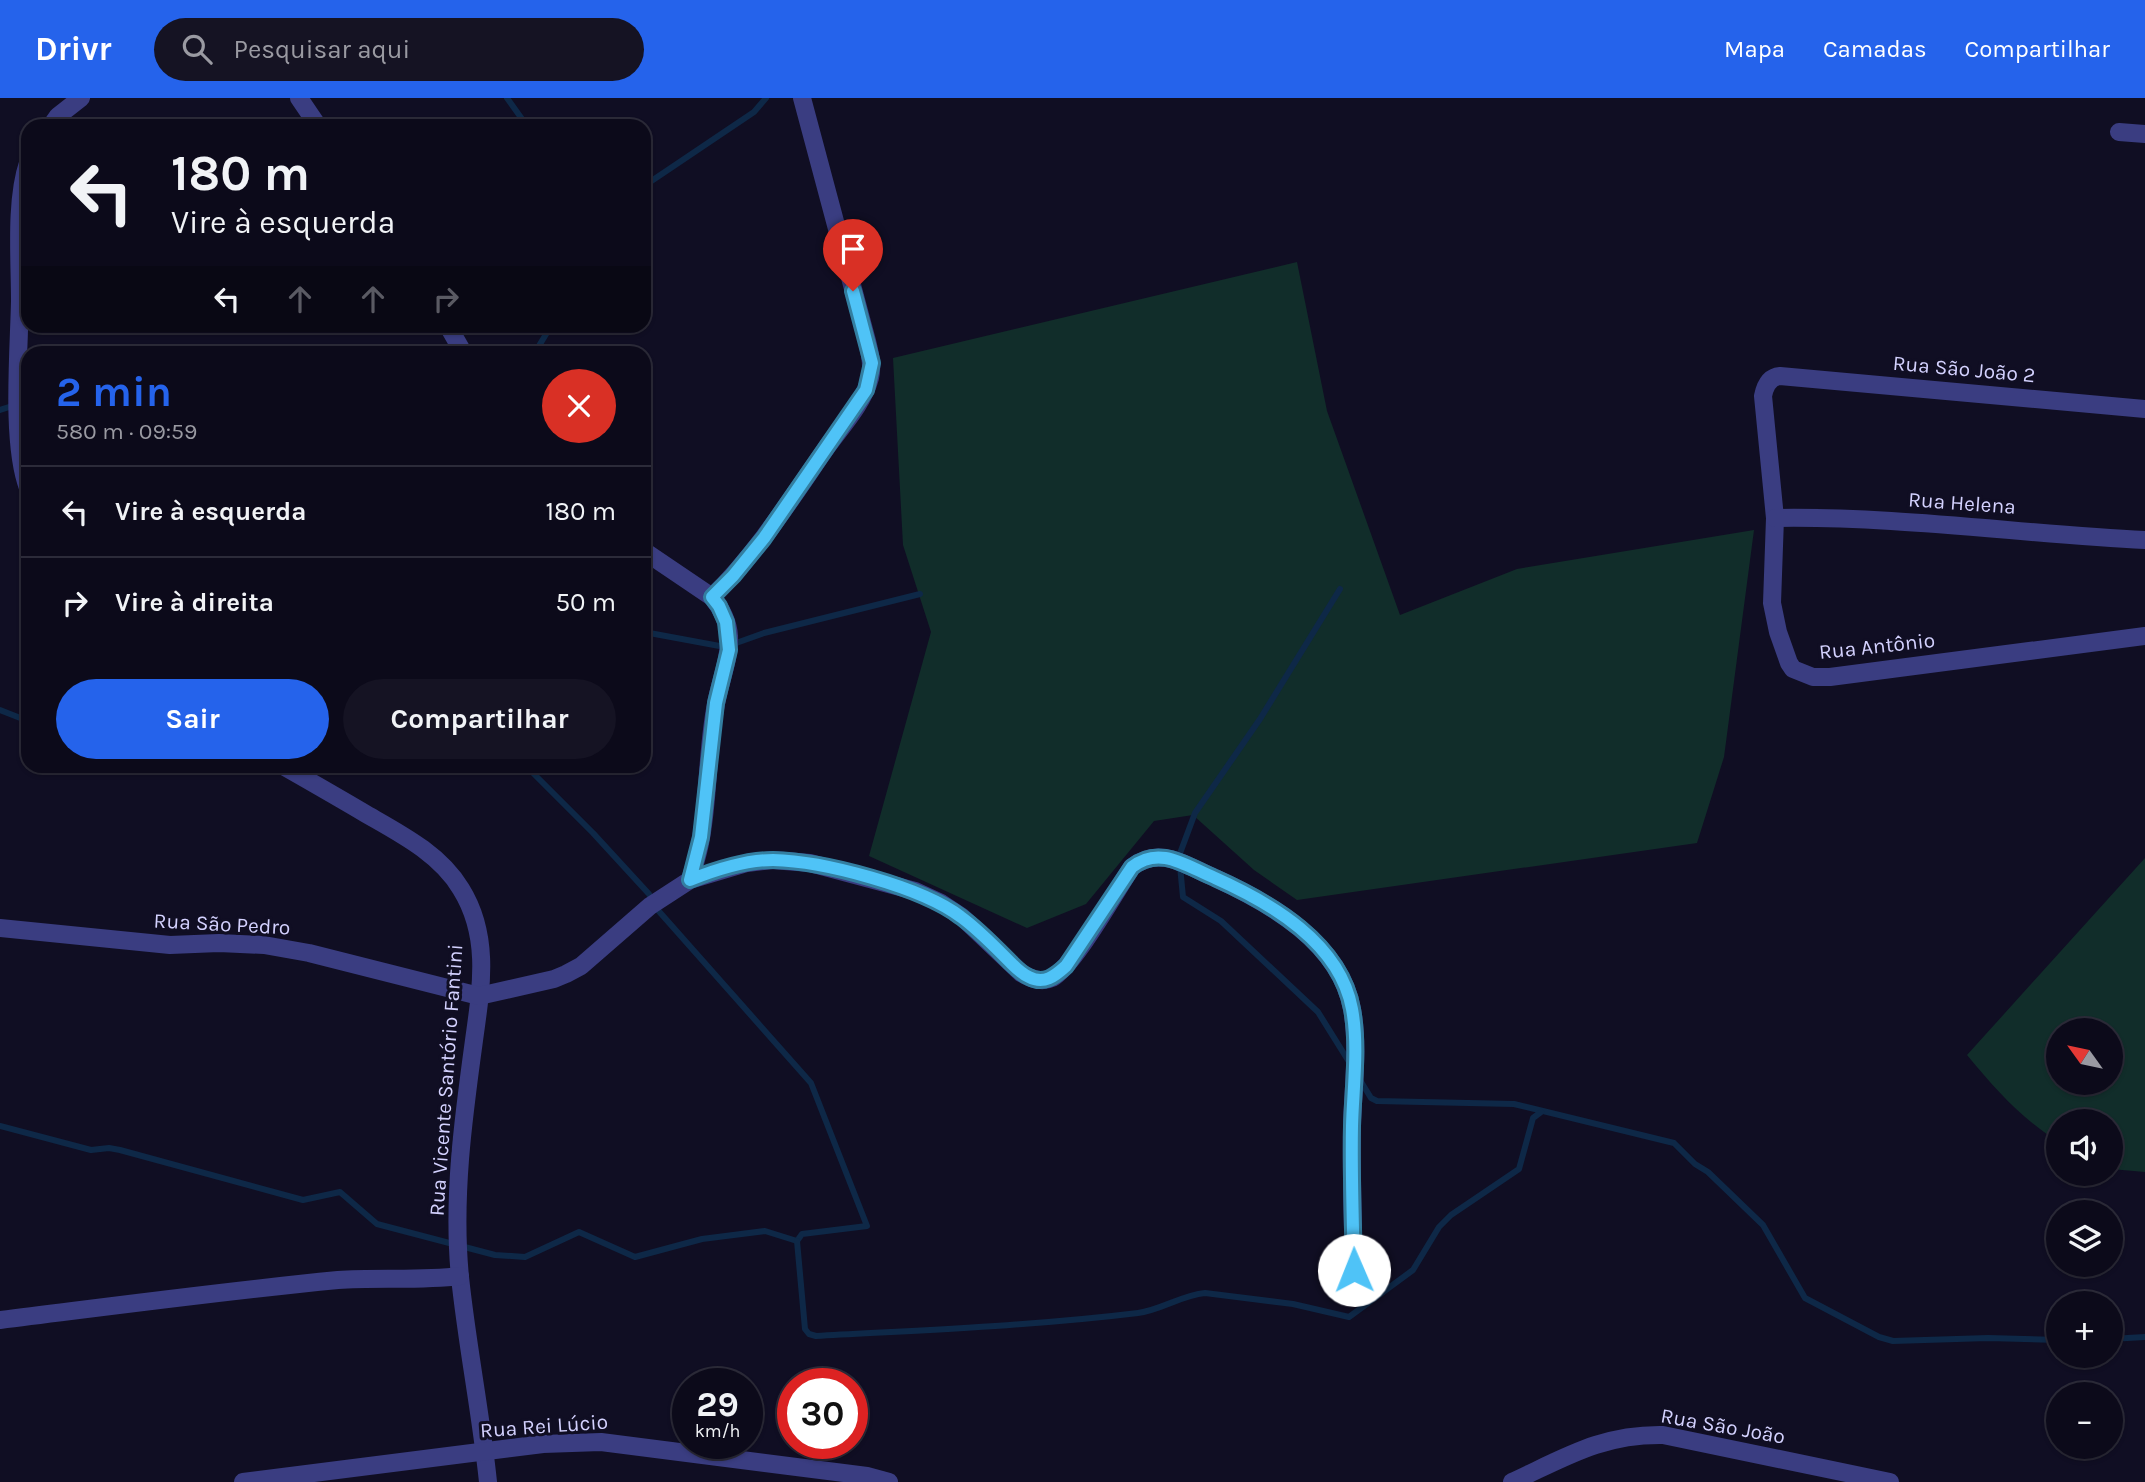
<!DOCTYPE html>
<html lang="pt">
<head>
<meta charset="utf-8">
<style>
	:root { --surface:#0c0a1a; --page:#151323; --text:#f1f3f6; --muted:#9a9aa2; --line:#2c2b39; --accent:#2563eb }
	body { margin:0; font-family:Karla,sans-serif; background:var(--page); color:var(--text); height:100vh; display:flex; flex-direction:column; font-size:26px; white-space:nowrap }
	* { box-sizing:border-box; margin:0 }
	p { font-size:23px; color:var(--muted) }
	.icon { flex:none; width:38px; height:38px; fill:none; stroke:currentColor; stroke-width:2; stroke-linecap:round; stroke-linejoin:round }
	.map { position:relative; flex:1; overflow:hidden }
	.side { position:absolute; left:21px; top:248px; width:630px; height:427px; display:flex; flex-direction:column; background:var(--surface); border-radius:21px; box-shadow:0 2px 5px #0004,0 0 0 2px var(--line) }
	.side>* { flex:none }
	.hud { position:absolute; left:21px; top:21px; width:630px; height:214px; border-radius:21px; box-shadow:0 2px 5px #0004,0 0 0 2px var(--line); background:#0c0a1a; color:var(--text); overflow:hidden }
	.needle { width:46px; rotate:303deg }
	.fabs { position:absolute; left:2046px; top:920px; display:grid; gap:14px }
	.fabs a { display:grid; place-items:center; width:77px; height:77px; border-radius:50%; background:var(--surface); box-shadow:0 2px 5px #0004,0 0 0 2px var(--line); font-size:35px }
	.speed { position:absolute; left:672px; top:1270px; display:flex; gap:14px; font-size:35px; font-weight:700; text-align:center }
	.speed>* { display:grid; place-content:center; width:91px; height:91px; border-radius:50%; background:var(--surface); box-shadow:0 2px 5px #0004,0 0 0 2px var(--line); line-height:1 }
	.speed small { font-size:18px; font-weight:400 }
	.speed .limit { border:10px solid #d22; background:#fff; color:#111 }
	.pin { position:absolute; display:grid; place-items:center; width:60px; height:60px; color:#fff; margin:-72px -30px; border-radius:50% 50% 50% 0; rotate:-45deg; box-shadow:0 0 7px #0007 }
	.pin .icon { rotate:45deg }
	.me { position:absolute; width:77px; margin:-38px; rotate:359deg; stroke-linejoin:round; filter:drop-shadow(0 0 5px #0008) }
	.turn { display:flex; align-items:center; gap:24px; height:147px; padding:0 35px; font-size:32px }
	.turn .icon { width:91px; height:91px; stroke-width:2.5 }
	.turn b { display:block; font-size:49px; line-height:60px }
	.lanes { display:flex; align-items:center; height:66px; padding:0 35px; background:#0003; justify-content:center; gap:35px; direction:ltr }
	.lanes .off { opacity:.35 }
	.round { display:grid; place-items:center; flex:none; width:74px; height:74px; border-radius:37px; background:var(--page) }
	.head { display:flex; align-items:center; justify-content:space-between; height:119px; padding:0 35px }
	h1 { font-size:42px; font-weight:700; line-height:52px; color:var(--accent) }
	.action { display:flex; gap:14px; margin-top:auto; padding:14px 35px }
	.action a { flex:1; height:80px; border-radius:42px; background:var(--accent); color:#fff; font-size:28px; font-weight:700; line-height:80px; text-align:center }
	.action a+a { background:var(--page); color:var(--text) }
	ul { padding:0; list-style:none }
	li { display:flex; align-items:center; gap:21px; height:91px; padding:0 35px; border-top:2px solid var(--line) }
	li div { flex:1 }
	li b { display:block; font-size:26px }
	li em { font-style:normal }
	header { display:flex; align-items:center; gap:42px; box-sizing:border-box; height:98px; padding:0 35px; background:var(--accent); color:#fff }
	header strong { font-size:33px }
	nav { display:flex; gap:38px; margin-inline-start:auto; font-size:24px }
	.search { width:490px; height:63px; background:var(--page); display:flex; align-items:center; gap:18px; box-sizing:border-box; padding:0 24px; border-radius:38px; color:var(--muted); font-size:26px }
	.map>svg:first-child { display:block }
	.green { fill:#112d2a; fill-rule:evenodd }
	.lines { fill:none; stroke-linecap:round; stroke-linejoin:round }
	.stream { stroke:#0e2847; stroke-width:6 }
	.minor { stroke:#3a3d81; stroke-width:18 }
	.route-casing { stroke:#337fa1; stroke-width:18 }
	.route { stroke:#4fc3f7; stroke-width:12 }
	.labels { text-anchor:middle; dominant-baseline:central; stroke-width:6; stroke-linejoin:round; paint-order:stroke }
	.street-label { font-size:21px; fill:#d3d1fe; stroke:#100e23 }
</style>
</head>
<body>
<header>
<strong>Drivr</strong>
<div class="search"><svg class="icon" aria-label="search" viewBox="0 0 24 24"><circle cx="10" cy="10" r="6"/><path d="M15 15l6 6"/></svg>Pesquisar aqui</div>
<nav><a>Mapa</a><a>Camadas</a><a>Compartilhar</a></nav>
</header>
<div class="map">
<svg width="2145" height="1384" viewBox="0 0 2145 1384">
	<rect width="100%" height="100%" fill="#100e23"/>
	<g class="green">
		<path d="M1297,164L1327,313L1400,517L1517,471L1754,432L1724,659L1697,745L1297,802L1254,772L1193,717L1154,723L1086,806L1027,830L869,758L931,534L903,447L893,260Z"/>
		<path d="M2145,760V1074L2111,1071L2110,1024H2058V1044C2019,1018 1997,993 1967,957ZM2058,933H2110V985H2058Z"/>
	</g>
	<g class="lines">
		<g class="stream">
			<path d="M507,0L527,28"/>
			<path d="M644,88L754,14L766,0"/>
			<path d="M534,256L551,228"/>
			<path d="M0,312L28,303"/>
			<path d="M1340,491L1260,621L1195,715L1179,758L1183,799L1221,823L1318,914L1351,967"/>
			<path d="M644,534L725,549L764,535L920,496"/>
			<path d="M0,612L28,623"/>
			<path d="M526,668L593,735L649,796L656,810L811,985L867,1128L802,1136L797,1143"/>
			<path d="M1360,982L1371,1000L1377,1003L1514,1006L1674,1045L1695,1066L1708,1074L1763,1127L1805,1200L1879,1239L1893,1243L1988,1240L2058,1242"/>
			<path d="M0,1028L91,1052L109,1050L120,1052L303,1102L340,1094L377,1126L495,1157L525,1159L579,1134L635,1159L702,1141L765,1133L797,1143"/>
			<path d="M797,1143L805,1231L809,1236L816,1238C923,1232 1031,1228 1138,1215C1161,1212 1182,1197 1205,1195L1293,1206L1349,1219L1413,1172L1439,1129L1451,1117L1519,1071L1533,1020L1541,1014"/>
			<path d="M2110,1241L2145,1239"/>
		</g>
		<g class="minor">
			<path d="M299,0L318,28"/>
			<path d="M51,28L58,18L81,0"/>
			<path d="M2119,34L2145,36"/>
			<path d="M28,65C15,103 20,162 20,203C19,253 11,345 28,390"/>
			<path d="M448,228L464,256"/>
			<path d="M2145,311L1780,278C1769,279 1765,288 1763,298L1775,420L1772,505L1778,534L1789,565L1793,571L1813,579H1830L2145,538"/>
			<path d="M1775,420C1899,418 2022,436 2145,442"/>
			<path d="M644,453L712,499C721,510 728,523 729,538C730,561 720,583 716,606C707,650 709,696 701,740C699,754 694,768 690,782"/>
			<path d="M712,499C757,455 791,401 827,349C842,328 863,306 870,280C873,268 870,255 867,243L802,0"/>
			<path d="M283,668C311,684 339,700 366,716C401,736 440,756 461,791C489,836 482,885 475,935C464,1015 452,1098 460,1179C467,1247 481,1315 488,1384"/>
			<path d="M0,830L170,847L219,845L264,847L309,855L479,898L554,881L566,876L581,868L650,808L690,782L747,765L772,762L810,765L915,793L941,805L962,819L1021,875C1031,881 1042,885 1052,880C1074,868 1116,793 1132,769C1160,747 1186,768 1215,780C1270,805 1340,845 1352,911C1359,949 1353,990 1352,1028C1351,1076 1353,1124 1354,1172"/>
			<path d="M0,1222C113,1208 225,1193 338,1182C378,1179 419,1183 460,1178"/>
			<path d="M243,1384L543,1346L601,1344L867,1378L889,1384"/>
			<path d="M1512,1384C1566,1359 1602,1336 1663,1337L1890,1384"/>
		</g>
	</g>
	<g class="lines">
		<defs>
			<path id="route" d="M853,193L872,265L866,292L764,440L733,478L712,499L719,508L726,524L729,552L716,605L701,739L690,782C715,772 746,762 773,762C823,763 922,789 961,819C979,832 996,850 1012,866C1017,871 1022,876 1029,879C1044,887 1055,878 1066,868L1132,769C1160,747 1186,768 1215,780C1271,805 1340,845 1352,911C1359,949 1353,990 1352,1028C1351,1076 1353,1124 1354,1172"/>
		</defs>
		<use href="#route" class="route-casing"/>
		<use href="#route" class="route"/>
	</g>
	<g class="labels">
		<g class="street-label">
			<text transform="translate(1964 271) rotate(5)">Rua São João 2</text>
			<text transform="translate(1962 405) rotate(4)">Rua Helena</text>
			<text transform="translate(1877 548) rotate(-6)">Rua Antônio</text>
			<text transform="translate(222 826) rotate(3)">Rua São Pedro</text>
			<text transform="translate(446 982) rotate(-86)">Rua Vicente Santório Fantini</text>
			<text transform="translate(544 1328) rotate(-4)">Rua Rei Lúcio</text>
			<text transform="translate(1723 1328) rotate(10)">Rua São João</text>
		</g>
	</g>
</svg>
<div class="fabs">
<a><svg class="needle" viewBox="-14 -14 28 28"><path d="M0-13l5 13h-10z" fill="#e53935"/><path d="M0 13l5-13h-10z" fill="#9a9aa2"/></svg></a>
<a><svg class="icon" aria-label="sound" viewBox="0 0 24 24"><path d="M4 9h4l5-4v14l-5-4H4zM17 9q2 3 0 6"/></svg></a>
<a><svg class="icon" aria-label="layers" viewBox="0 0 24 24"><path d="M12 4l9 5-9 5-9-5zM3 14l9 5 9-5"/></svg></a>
<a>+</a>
<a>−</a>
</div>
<div class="speed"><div>29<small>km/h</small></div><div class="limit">30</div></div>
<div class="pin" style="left:853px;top:193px;background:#d93025"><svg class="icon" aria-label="arrive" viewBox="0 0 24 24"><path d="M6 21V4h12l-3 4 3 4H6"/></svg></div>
<svg class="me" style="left:1354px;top:1172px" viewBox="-20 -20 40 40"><circle r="19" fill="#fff"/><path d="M0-13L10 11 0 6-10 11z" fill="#4fc3f7"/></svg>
<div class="hud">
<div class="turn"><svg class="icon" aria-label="left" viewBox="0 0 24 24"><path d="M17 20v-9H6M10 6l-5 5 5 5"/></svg><div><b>180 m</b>Vire à esquerda</div></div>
<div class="lanes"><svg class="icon" aria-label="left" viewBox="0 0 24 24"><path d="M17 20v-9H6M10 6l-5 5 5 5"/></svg><svg class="icon off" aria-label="ahead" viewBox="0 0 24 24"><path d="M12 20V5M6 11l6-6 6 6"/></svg><svg class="icon off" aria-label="ahead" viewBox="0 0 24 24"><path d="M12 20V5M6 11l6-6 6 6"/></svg><svg class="icon off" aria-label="right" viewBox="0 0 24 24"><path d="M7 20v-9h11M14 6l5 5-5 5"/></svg></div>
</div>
<section class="side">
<div class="head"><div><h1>2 min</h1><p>580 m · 09:59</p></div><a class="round" style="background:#d93025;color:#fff"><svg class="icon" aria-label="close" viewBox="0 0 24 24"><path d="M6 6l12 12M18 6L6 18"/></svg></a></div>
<ul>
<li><svg class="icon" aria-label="left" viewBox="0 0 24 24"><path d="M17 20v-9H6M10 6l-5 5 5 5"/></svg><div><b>Vire à esquerda</b></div><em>180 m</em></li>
<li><svg class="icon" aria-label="right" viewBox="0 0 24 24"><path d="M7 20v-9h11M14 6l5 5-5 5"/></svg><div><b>Vire à direita</b></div><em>50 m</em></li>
</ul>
<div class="action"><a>Sair</a><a>Compartilhar</a></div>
</section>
</div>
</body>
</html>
